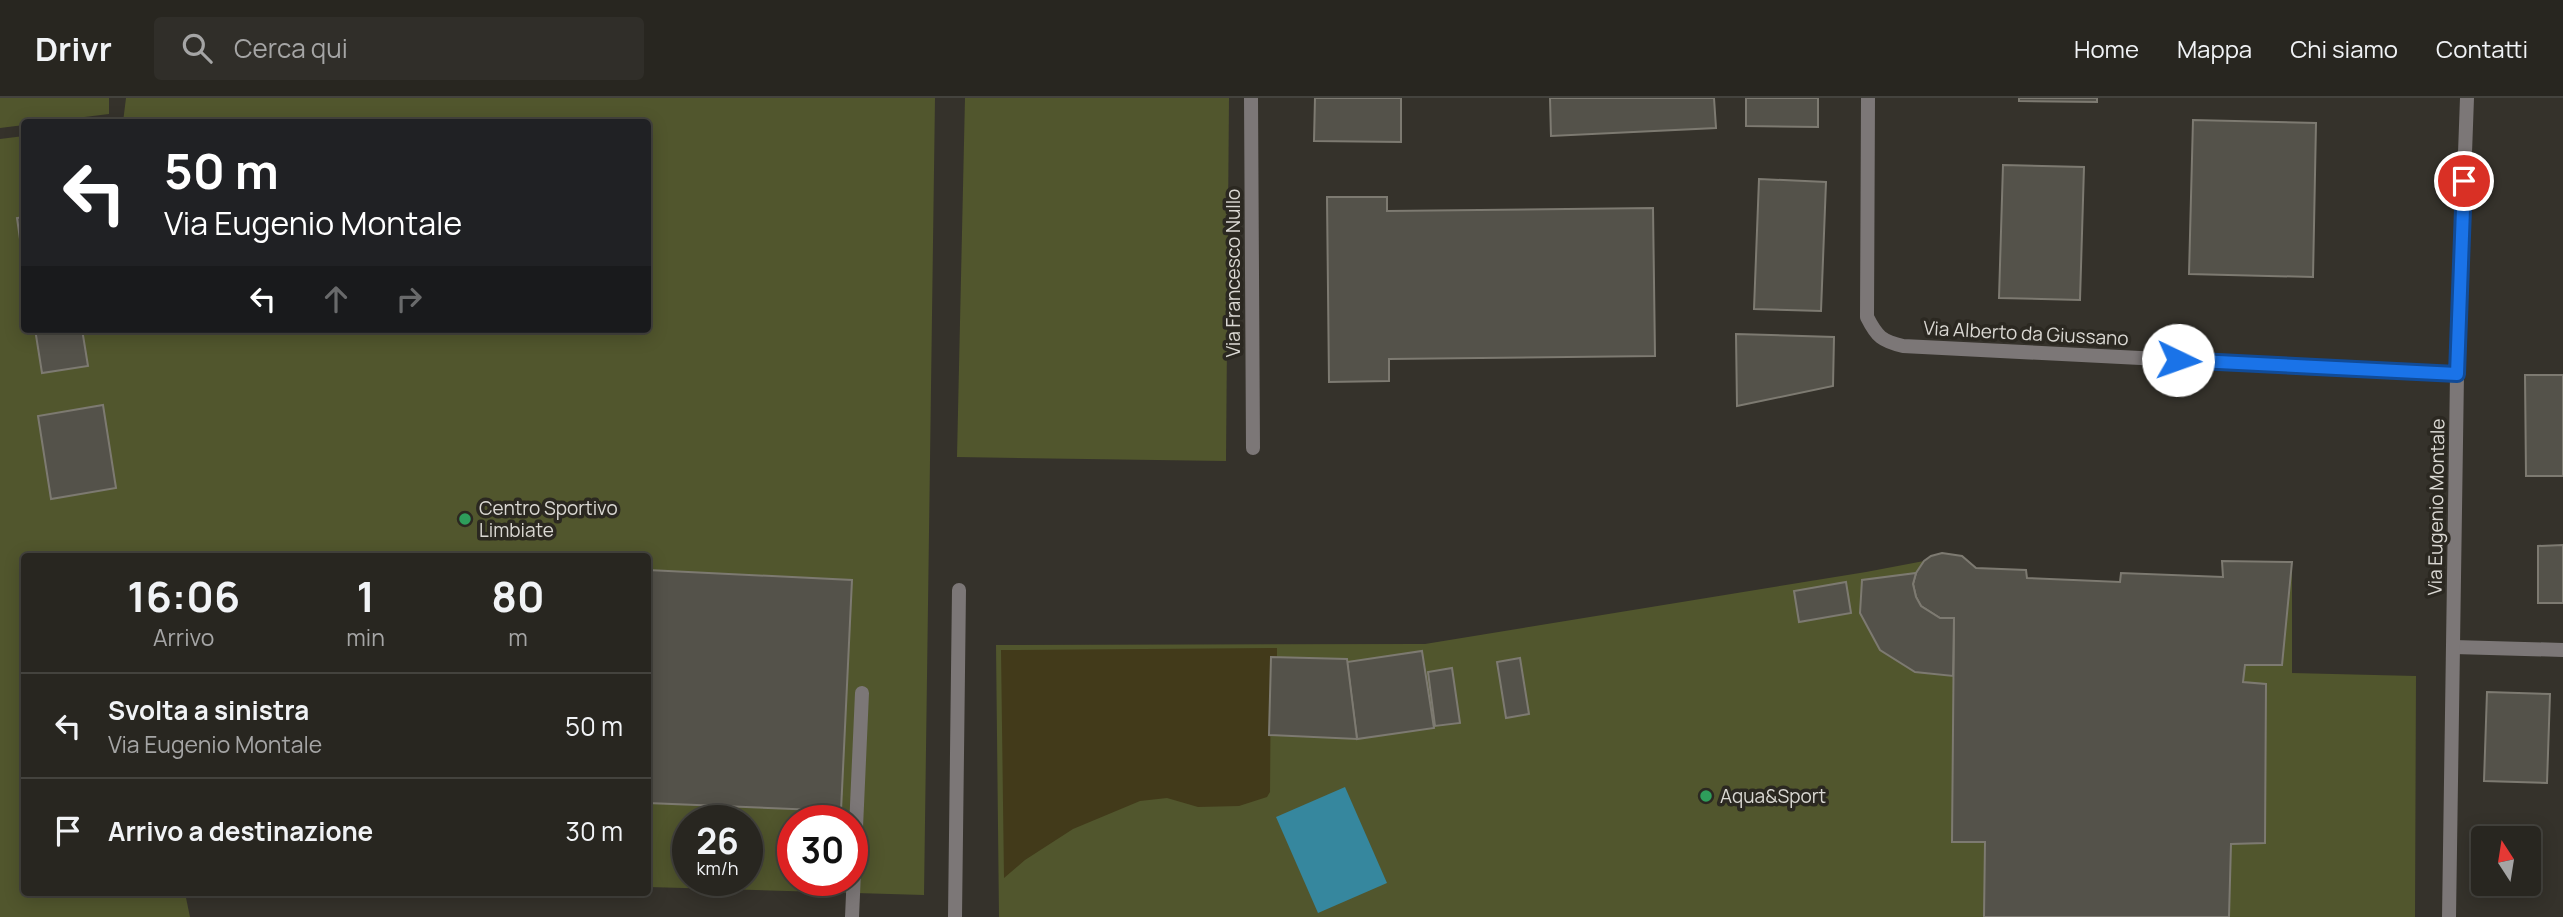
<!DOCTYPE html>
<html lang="it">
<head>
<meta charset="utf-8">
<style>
	:root { --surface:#282620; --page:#302e29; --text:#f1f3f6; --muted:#a5a5a5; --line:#44433e }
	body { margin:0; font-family:Manrope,sans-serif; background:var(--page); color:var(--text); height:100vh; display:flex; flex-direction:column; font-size:26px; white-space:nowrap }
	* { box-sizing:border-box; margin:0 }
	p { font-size:23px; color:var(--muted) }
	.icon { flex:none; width:38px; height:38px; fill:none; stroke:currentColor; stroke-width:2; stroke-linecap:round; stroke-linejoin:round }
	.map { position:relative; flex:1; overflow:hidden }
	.details { position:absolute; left:21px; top:455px; width:630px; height:343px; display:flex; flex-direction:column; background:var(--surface); border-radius:7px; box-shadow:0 4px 18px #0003,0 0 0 2px var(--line) }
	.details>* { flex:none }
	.top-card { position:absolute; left:21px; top:21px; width:630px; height:214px; border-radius:7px; box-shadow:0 4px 18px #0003,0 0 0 2px var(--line); background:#202124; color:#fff; overflow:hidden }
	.needle { width:46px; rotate:348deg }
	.fabs { position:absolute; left:2471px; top:728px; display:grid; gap:14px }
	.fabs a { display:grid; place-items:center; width:70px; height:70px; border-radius:7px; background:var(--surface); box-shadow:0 4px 18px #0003,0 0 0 2px var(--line); font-size:35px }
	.speed { position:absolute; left:672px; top:707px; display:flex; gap:14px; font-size:35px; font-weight:700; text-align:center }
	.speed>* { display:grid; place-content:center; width:91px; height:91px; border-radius:50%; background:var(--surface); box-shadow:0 4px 18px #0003,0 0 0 2px var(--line); line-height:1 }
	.speed small { font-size:18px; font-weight:400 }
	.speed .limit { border:10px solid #d22; background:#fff; color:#111 }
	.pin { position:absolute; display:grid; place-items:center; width:60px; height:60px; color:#fff; margin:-30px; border:4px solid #fff; border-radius:50%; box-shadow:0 2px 7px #0007 }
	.me { position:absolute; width:77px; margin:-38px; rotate:93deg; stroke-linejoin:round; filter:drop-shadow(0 0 5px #0008) }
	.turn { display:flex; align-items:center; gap:24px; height:147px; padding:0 28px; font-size:32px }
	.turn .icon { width:91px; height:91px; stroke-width:2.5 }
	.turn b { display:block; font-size:49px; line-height:60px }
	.lanes { display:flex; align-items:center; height:66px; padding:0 28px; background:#0003; justify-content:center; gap:35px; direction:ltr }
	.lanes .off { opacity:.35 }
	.eta { display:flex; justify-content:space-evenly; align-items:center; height:119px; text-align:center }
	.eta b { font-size:42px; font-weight:700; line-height:49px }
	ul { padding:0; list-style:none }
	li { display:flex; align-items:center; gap:21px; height:105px; padding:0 28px; border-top:2px solid var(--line) }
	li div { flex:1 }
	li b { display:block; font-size:26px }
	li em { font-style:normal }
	header { display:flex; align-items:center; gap:42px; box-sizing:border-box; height:98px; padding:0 35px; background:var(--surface); border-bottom:2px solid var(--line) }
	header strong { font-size:33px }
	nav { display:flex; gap:38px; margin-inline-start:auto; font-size:24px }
	.search { width:490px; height:63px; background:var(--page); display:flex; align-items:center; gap:18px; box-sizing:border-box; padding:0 24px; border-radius:7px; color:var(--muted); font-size:26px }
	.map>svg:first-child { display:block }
	.green { fill:#51562d; fill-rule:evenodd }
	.sand { fill:#423a1a }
	.water { fill:#36879e }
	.building { fill:#54524a; stroke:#7d7a71; stroke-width:2 }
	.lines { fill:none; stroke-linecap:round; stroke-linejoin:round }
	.service { stroke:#7c7777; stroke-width:14 }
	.minor { stroke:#7c7777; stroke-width:14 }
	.route-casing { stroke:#114b97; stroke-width:18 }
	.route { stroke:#1a73e8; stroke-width:12 }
	.leisure-dot { fill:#2e9e5b; stroke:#2b2821; stroke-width:2.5 }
	.labels { text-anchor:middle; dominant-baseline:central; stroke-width:7; stroke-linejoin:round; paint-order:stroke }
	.street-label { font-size:19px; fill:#dad8d3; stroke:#2b2821 }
	.poi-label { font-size:19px; fill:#dad8d3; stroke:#2b2821; text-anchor:start }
</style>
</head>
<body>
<header>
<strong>Drivr</strong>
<div class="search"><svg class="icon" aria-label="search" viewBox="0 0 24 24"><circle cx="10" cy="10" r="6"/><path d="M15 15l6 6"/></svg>Cerca qui</div>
<nav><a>Home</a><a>Mappa</a><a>Chi siamo</a><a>Contatti</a></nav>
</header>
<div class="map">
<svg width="2563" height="819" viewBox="0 0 2563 819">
	<rect width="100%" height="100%" fill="#35322b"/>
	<g class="green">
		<path d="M0,0H109V16L44,24H24V27L0,30Z"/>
		<path d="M126,0H935L924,797L648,789V458H24V794L185,795L190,819H0V41L24,38V231H648V24H123ZM688,723H747V782H688ZM793,723H852V782H793Z"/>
		<path d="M965,0H1229L1226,363L957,359Z"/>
		<path d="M1942,455L1962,458L1976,470L2026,472L2027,480L2120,484L2121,475L2222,479V463L2292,464V575L2416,578L2415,819H999L996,547L1425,546L1866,474L1924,463L1931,458Z"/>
	</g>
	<path class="sand" d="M1277,550V559H1271L1270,694L1267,699L1239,708L1198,709L1167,700L1140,703L1073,731L1025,762L1004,780L1001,552Z"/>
	<path class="water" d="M1345,689L1387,785L1318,815L1276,719Z"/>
	<g class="building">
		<path d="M1315,0H1401V44L1314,43Z"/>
		<path d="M1550,0H1714L1716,30L1551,38Z"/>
		<path d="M1746,0H1818V29L1746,28Z"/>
		<path d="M2019,0H2097V4L2019,3Z"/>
		<path d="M2193,22L2316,25L2313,179L2189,176Z"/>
		<path d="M2003,67L2084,69L2080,202L1999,200Z"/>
		<path d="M1759,81L1826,84L1821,213L1754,211Z"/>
		<path d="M1327,99H1387V113L1653,110L1655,258L1389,261V283L1329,284Z"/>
		<path d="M24,119V169L17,120Z"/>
		<path d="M35,231H82L88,268L42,275Z"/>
		<path d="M1736,236L1834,239L1833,288L1737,308Z"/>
		<path d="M2525,277H2563V378H2526Z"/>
		<path d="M103,307L116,390L51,401L38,318Z"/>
		<path d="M2563,447V505H2538V448Z"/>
		<path d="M1942,455L1962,458L1976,470L2026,472L2027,480L2120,484L2121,475L2223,479L2222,463L2292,464L2282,567H2245L2243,584L2266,586L2265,745L2231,746L2229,819H1984L1985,744H1952L1954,520H1940L1921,508L1916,499L1913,486L1916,475L1924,463L1931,458Z"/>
		<path d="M648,472L852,482L841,713L648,705Z"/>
		<path d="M1916,475L1913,486L1916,499L1921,508L1940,520H1954L1953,578L1915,574L1880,552L1860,515L1862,482Z"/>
		<path d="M1846,484L1851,515L1799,524L1794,493Z"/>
		<path d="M1422,553L1434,630L1357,641L1347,564Z"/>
		<path d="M1271,559L1347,561L1357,641L1269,637Z"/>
		<path d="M1520,560L1529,616L1506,620L1497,564Z"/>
		<path d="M1452,570L1460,625L1435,628L1428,574Z"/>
		<path d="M2487,594L2550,596L2547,685L2484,683Z"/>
	</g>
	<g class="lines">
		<g class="service">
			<path d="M852,819L862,595"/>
			<path d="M955,819L959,492"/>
		</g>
		<g class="minor">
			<path d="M1251,0L1253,350"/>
			<path d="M1868,0L1867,219C1877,239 1882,243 1903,248L2457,276"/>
			<path d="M2454,549L2563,552"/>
			<path d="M2449,819L2457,276L2467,0"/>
		</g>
	</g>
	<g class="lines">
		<defs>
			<path id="route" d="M2178,262L2457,276L2464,83"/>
		</defs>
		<use href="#route" class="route-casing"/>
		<use href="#route" class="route"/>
	</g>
	<g class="leisure-dot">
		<circle cx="465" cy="421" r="7"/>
		<circle cx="1706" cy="698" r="7"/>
	</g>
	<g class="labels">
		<g class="street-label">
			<text transform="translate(1233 175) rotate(-90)">Via Francesco Nullo</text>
			<text transform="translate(2026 235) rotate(3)">Via Alberto da Giussano</text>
			<text transform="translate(2436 409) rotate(-89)">Via Eugenio Montale</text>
		</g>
		<g class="poi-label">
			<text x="479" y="410">Centro Sportivo<tspan x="479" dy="22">Limbiate</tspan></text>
			<text x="1720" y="698">Aqua&amp;Sport</text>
		</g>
	</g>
</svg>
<div class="fabs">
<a><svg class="needle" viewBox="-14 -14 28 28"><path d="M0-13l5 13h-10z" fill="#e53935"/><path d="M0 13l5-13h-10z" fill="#a5a5a5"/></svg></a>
</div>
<div class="speed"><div>26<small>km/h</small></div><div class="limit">30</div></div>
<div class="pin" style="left:2464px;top:83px;background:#d93025"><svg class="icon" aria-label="arrive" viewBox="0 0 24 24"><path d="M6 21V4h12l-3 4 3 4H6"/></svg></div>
<svg class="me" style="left:2178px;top:262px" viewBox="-20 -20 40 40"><circle r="19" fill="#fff"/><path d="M0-13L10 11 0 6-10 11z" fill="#1a73e8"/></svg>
<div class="top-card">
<div class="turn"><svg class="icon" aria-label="left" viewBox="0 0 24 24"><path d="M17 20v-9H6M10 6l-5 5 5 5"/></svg><div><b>50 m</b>Via Eugenio Montale</div></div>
<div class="lanes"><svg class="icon" aria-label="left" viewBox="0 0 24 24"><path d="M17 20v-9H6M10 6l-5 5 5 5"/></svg><svg class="icon off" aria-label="ahead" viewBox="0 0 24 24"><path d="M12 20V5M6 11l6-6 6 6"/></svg><svg class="icon off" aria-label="right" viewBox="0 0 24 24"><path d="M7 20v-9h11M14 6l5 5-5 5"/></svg></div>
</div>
<section class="details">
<div class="eta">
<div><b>16:06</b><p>Arrivo</p></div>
<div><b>1</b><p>min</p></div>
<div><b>80</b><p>m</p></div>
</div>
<ul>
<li><svg class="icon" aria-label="left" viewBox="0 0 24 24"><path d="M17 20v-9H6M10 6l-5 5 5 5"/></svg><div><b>Svolta a sinistra</b><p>Via Eugenio Montale</p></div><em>50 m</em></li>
<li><svg class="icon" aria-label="arrive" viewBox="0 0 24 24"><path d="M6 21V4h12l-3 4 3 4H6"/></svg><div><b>Arrivo a destinazione</b></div><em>30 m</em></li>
</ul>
</section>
</div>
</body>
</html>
